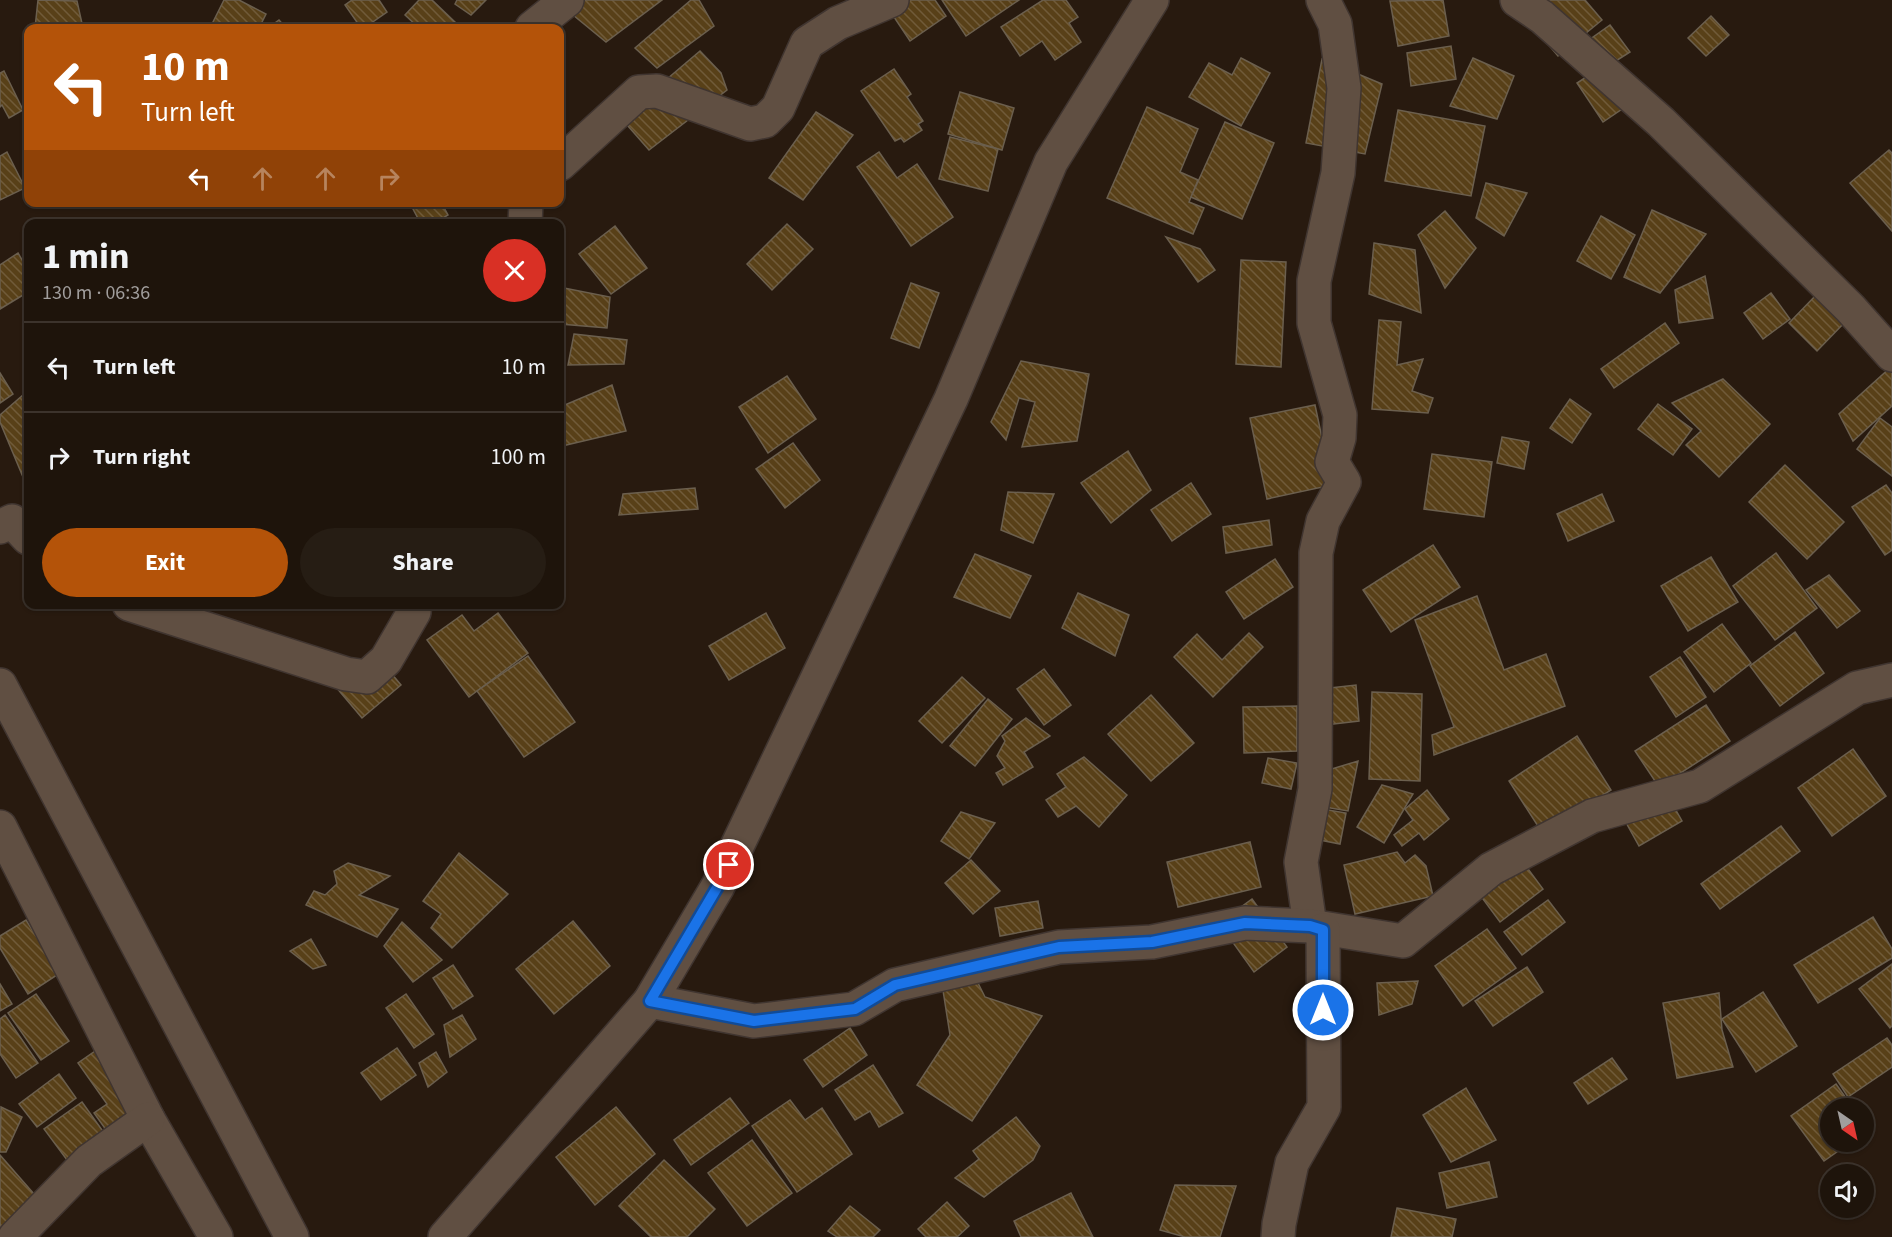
<!DOCTYPE html>
<html lang="en">
<head>
<meta charset="utf-8">
<style>
	:root { --surface:#1e140b; --page:#261d14; --text:#f1f3f6; --muted:#a19e9d; --line:#3c332c; --accent:#b45309 }
	body { margin:0; font-family:"Source Sans 3",sans-serif; background:var(--page); color:var(--text); height:100vh; display:flex; flex-direction:column; font-size:22px; white-space:nowrap }
	* { box-sizing:border-box; margin:0 }
	p { font-size:20px; color:var(--muted) }
	.icon { flex:none; width:33px; height:33px; fill:none; stroke:currentColor; stroke-width:2; stroke-linecap:round; stroke-linejoin:round }
	.map { position:relative; flex:1; overflow:hidden }
	.details { position:absolute; left:24px; top:219px; width:540px; height:390px; display:flex; flex-direction:column; background:var(--surface); border-radius:12px; box-shadow:0 2px 4px #0004,0 0 0 2px var(--line) }
	.details>* { flex:none }
	.banner { position:absolute; left:24px; top:24px; width:540px; height:183px; border-radius:12px; box-shadow:0 2px 4px #0004,0 0 0 2px var(--line); background:#b45309; color:#fff; overflow:hidden }
	.needle { width:39px; rotate:146deg }
	.fabs { position:absolute; left:1820px; top:1098px; display:grid; gap:12px }
	.fabs a { display:grid; place-items:center; width:54px; height:54px; border-radius:50%; background:var(--surface); box-shadow:0 2px 4px #0004,0 0 0 2px var(--line); font-size:30px }
	.pin { position:absolute; display:grid; place-items:center; width:51px; height:51px; color:#fff; margin:-26px; border:3px solid #fff; border-radius:50%; box-shadow:0 2px 6px #0007 }
	.me { position:absolute; width:66px; margin:-33px; rotate:0deg; stroke-linejoin:round; filter:drop-shadow(0 0 4px #0008) }
	.turn { display:flex; align-items:center; gap:21px; height:126px; padding:0 18px; font-size:27px }
	.turn .icon { width:78px; height:78px; stroke-width:2.5 }
	.turn b { display:block; font-size:42px; line-height:51px }
	.lanes { display:flex; align-items:center; height:57px; padding:0 18px; background:#0003; justify-content:center; gap:30px; direction:ltr }
	.lanes .off { opacity:.35 }
	.round { display:grid; place-items:center; flex:none; width:63px; height:63px; border-radius:32px; background:var(--page) }
	.overview { display:flex; align-items:center; justify-content:space-between; height:102px; padding:0 18px }
	h1 { font-size:36px; font-weight:700; line-height:45px }
	.action { display:flex; gap:12px; margin-top:auto; padding:12px 18px }
	.action a { flex:1; height:69px; border-radius:36px; background:var(--accent); color:#fff; font-size:24px; font-weight:700; line-height:69px; text-align:center }
	.action a+a { background:var(--page); color:var(--text) }
	ul { padding:0; list-style:none }
	li { display:flex; align-items:center; gap:18px; height:90px; padding:0 18px; border-top:2px solid var(--line) }
	li div { flex:1 }
	li b { display:block; font-size:22px }
	li em { font-style:normal }
	.map>svg:first-child { display:block }
	.building { fill:url(#building-back-hatch); stroke:#6b5f4e; stroke-width:1.5 }
	.lines { fill:none; stroke-linecap:round; stroke-linejoin:round }
	.minor-casing { stroke:#403530; stroke-width:36 }
	.minor { stroke:#604f42; stroke-width:33 }
	.route-casing { stroke:#114b97; stroke-width:15 }
	.route { stroke:#1a73e8; stroke-width:10 }
</style>
</head>
<body>
<div class="map">
<svg width="1892" height="1237" viewBox="0 0 1892 1237">
	<defs>
		<pattern id="building-back-hatch" width="6" height="6" patternUnits="userSpaceOnUse" patternTransform="scale(1.5)"><rect width="6" height="6" fill="#584018"/><path d="M-1 5l2 2M0 0l6 6M5-1l2 2" fill="none" stroke="#705b39"/></pattern>
	</defs>
	<rect width="100%" height="100%" fill="#281a0f"/>
	<g class="building">
		<path d="M38,0L77,1L83,28H35Z"/>
		<path d="M224,0H239L266,14L259,28H210Z"/>
		<path d="M352,0H379L387,12L364,28H361L345,5Z"/>
		<path d="M419,0H432L457,24L452,28H419L405,15Z"/>
		<path d="M457,0H486L471,15L455,4Z"/>
		<path d="M579,0H662L606,42L567,10Z"/>
		<path d="M691,0H699L714,26L657,68L635,48Z"/>
		<path d="M888,0H935L946,16L910,41L884,2Z"/>
		<path d="M942,0H1019L966,36Z"/>
		<path d="M1043,0H1066L1078,17L1069,23L1081,42L1055,60L1042,41L1020,56L1001,27Z"/>
		<path d="M1443,0L1449,36L1398,46L1390,1Z"/>
		<path d="M1546,0H1585L1602,20L1558,56L1525,17Z"/>
		<path d="M1711,16L1729,35L1706,56L1688,38Z"/>
		<path d="M279,20L286,28H268Z"/>
		<path d="M1610,25L1630,52L1608,66L1589,40Z"/>
		<path d="M1451,46L1456,79L1411,86L1407,53Z"/>
		<path d="M700,51L721,73L727,90L649,150L621,118Z"/>
		<path d="M1241,58L1270,73L1241,126L1189,97L1209,63L1232,75Z"/>
		<path d="M1473,58L1514,76L1497,119L1450,106Z"/>
		<path d="M1322,59L1382,84L1365,154L1306,143Z"/>
		<path d="M1603,66L1628,105L1603,122L1577,83Z"/>
		<path d="M894,69L911,94L907,97L923,121L918,124L922,130L904,142L901,138L895,141L861,91Z"/>
		<path d="M4,71L23,110L9,118L2,105L0,107V73Z"/>
		<path d="M960,92L1014,108L1002,150L948,134Z"/>
		<path d="M1147,107L1198,129L1180,172L1198,180L1189,202L1204,208L1193,234L1107,198Z"/>
		<path d="M1398,110L1485,126L1471,196L1385,181Z"/>
		<path d="M816,112L853,135L803,200L769,178Z"/>
		<path d="M1225,122L1274,143L1242,219L1191,197Z"/>
		<path d="M950,137L998,149L988,191L939,179Z"/>
		<path d="M1889,150L1892,153V231L1850,183Z"/>
		<path d="M7,152L25,188L0,200V156Z"/>
		<path d="M879,152L897,178L917,164L953,217L911,246L857,167Z"/>
		<path d="M1486,183L1527,193L1504,236L1476,218Z"/>
		<path d="M425,202H441L448,215L433,224H421L413,209Z"/>
		<path d="M1652,210L1706,234L1660,293L1624,277Z"/>
		<path d="M1445,211L1476,248L1445,288L1418,235Z"/>
		<path d="M1601,216L1635,235L1611,279L1577,261Z"/>
		<path d="M787,224L813,249L772,290L747,264Z"/>
		<path d="M615,226L647,268L611,294L579,254Z"/>
		<path d="M1166,237L1200,249L1215,270L1198,282Z"/>
		<path d="M1374,243L1415,250L1421,313L1369,294Z"/>
		<path d="M18,253L28,270V292L0,309V265Z"/>
		<path d="M1241,260L1286,262L1281,367L1236,364Z"/>
		<path d="M1705,276L1713,318L1679,323L1675,290Z"/>
		<path d="M911,283L939,293L919,348L891,338Z"/>
		<path d="M564,288L610,297L607,328L560,324V306Z"/>
		<path d="M1771,293L1790,319L1763,339L1744,313Z"/>
		<path d="M1818,293L1846,321L1817,351L1789,323Z"/>
		<path d="M1379,320L1401,322L1397,365L1423,359L1412,391L1433,398L1428,413L1372,409Z"/>
		<path d="M1665,323L1679,343L1614,388L1601,369Z"/>
		<path d="M574,334L627,340L624,364L568,365Z"/>
		<path d="M1021,361L1089,374L1077,441L1022,447L1035,402L1019,398L1006,440L991,422Z"/>
		<path d="M1892,366V406L1853,441L1839,414Z"/>
		<path d="M0,373L13,394L0,403Z"/>
		<path d="M787,376L816,419L768,453L739,407Z"/>
		<path d="M1723,379L1770,424L1719,477L1686,445L1701,431L1672,403Z"/>
		<path d="M612,385L626,431L562,446L560,407Z"/>
		<path d="M23,395L28,407V489L0,422V415Z"/>
		<path d="M1570,399L1591,414L1572,443L1550,428Z"/>
		<path d="M1658,404L1692,429L1673,455L1638,429Z"/>
		<path d="M1315,405L1332,485L1267,499L1250,418Z"/>
		<path d="M1880,418L1892,427V476L1857,449Z"/>
		<path d="M1502,437L1529,442L1524,469L1497,463Z"/>
		<path d="M793,443L820,480L785,508L756,469Z"/>
		<path d="M1128,451L1151,490L1111,523L1081,483Z"/>
		<path d="M1432,454L1492,462L1484,517L1424,509Z"/>
		<path d="M1785,465L1844,522L1807,559L1749,502Z"/>
		<path d="M1191,483L1211,514L1172,541L1151,510Z"/>
		<path d="M1886,485L1892,493V550L1885,555L1852,507Z"/>
		<path d="M695,488L698,509L619,515L623,494Z"/>
		<path d="M1008,492L1054,494L1033,543L1001,530Z"/>
		<path d="M1602,494L1614,521L1568,541L1557,514Z"/>
		<path d="M1269,520L1272,545L1226,553L1223,527Z"/>
		<path d="M1433,545L1460,587L1391,632L1363,590Z"/>
		<path d="M1776,553L1817,608L1775,640L1733,586Z"/>
		<path d="M975,554L1031,576L1010,618L954,597Z"/>
		<path d="M1711,557L1738,602L1688,631L1661,586Z"/>
		<path d="M1275,559L1293,587L1244,619L1226,592Z"/>
		<path d="M1829,575L1860,611L1837,628L1806,590Z"/>
		<path d="M1078,593L1129,615L1115,656L1062,628Z"/>
		<path d="M1477,596L1504,670L1546,654L1565,706L1434,755L1432,735L1454,727L1415,620Z"/>
		<path d="M498,613L528,653L469,697L427,640L462,615L474,631Z"/>
		<path d="M766,613L785,648L729,680L709,646Z"/>
		<path d="M1722,624L1751,663L1714,692L1684,652Z"/>
		<path d="M1795,632L1824,673L1780,706L1750,666Z"/>
		<path d="M1249,633L1263,647L1213,697L1174,657L1197,634L1222,660Z"/>
		<path d="M375,654L401,685L362,718L336,687Z"/>
		<path d="M528,656L575,722L524,757L477,691Z"/>
		<path d="M1680,657L1706,697L1676,717L1650,677Z"/>
		<path d="M1044,669L1071,705L1044,725L1017,689Z"/>
		<path d="M962,677L985,698L942,743L919,721Z"/>
		<path d="M1356,685L1359,721L1308,727L1303,691Z"/>
		<path d="M1372,692L1422,694L1420,781L1369,779Z"/>
		<path d="M1151,695L1194,743L1151,781L1108,734Z"/>
		<path d="M988,699L1012,719L975,766L950,746Z"/>
		<path d="M1706,705L1730,741L1659,787L1635,751Z"/>
		<path d="M1297,706V751L1244,753L1243,707Z"/>
		<path d="M1026,718L1050,736L1024,752L1033,767L1003,785L996,773L1005,768L997,756L1005,741L1002,736Z"/>
		<path d="M1577,736L1611,790L1543,834L1509,781Z"/>
		<path d="M1853,749L1886,796L1832,836L1798,788Z"/>
		<path d="M1084,757L1127,795L1099,827L1076,806L1058,817L1046,800L1066,787L1057,774Z"/>
		<path d="M1268,758L1297,763L1291,789L1262,783Z"/>
		<path d="M1358,761L1348,811L1300,803L1305,777Z"/>
		<path d="M1382,785L1413,794L1384,843L1357,827Z"/>
		<path d="M1664,789L1682,821L1639,846L1614,801Z"/>
		<path d="M1427,790L1449,819L1424,840L1419,833L1402,846L1394,835L1413,820L1405,809Z"/>
		<path d="M1299,805L1346,813L1340,844L1294,835Z"/>
		<path d="M961,812L995,823L969,859L941,841Z"/>
		<path d="M1781,826L1800,851L1720,909L1701,884Z"/>
		<path d="M1250,842L1261,887L1178,907L1167,862Z"/>
		<path d="M1397,852L1405,863L1415,855L1426,866L1433,896L1355,914L1344,865Z"/>
		<path d="M459,853L508,894L452,948L431,928L441,914L423,901Z"/>
		<path d="M1520,858L1543,889L1500,922L1477,891Z"/>
		<path d="M971,860L1000,891L973,914L945,883Z"/>
		<path d="M348,863L390,876L359,895L398,909L377,937L306,905L314,891L325,895L337,884L334,871Z"/>
		<path d="M1252,899L1287,947L1254,972L1219,923Z"/>
		<path d="M1548,900L1565,922L1522,955L1504,932Z"/>
		<path d="M1038,901L1043,928L1000,936L995,908Z"/>
		<path d="M1873,917L1892,949V958L1818,1003L1794,965Z"/>
		<path d="M26,920L60,973L28,994L0,948V936Z"/>
		<path d="M573,921L610,966L554,1014L516,969Z"/>
		<path d="M402,922L442,960L413,982L384,946Z"/>
		<path d="M1487,929L1516,968L1463,1006L1435,966Z"/>
		<path d="M311,939L326,965L313,969L290,951Z"/>
		<path d="M1892,964V1026L1890,1028L1859,989Z"/>
		<path d="M453,965L473,996L453,1009L433,978Z"/>
		<path d="M1527,967L1543,992L1493,1026L1475,1001Z"/>
		<path d="M976,979L985,997L1042,1016L972,1121L917,1085L950,1035L942,984Z"/>
		<path d="M1418,981L1412,1004L1379,1015L1377,983Z"/>
		<path d="M0,984L12,1004L0,1011Z"/>
		<path d="M1763,992L1797,1046L1756,1072L1722,1019Z"/>
		<path d="M1719,993L1722,1030L1733,1067L1677,1078L1663,1003Z"/>
		<path d="M36,994L69,1041L41,1060L8,1013Z"/>
		<path d="M406,994L434,1034L414,1048L386,1008Z"/>
		<path d="M5,1015L38,1063L16,1078L0,1054V1019Z"/>
		<path d="M462,1015L476,1039L450,1057L444,1025Z"/>
		<path d="M850,1028L867,1055L823,1087L804,1060Z"/>
		<path d="M1887,1038L1892,1045V1067L1848,1097L1833,1074Z"/>
		<path d="M111,1040L155,1102L109,1134L94,1113L107,1104L78,1063Z"/>
		<path d="M397,1048L416,1075L381,1100L361,1073Z"/>
		<path d="M436,1052L447,1072L428,1087L419,1063Z"/>
		<path d="M1612,1058L1627,1079L1588,1104L1574,1083Z"/>
		<path d="M873,1065L903,1113L879,1127L870,1111L855,1120L835,1090Z"/>
		<path d="M59,1074L76,1098L37,1127L19,1104Z"/>
		<path d="M1836,1084L1853,1108H1830V1142H1851L1824,1161L1791,1116Z"/>
		<path d="M1466,1088L1496,1140L1451,1162L1423,1115Z"/>
		<path d="M730,1098L749,1123L691,1165L674,1140Z"/>
		<path d="M790,1100L805,1120L822,1108L852,1154L797,1192L752,1126Z"/>
		<path d="M82,1102L107,1137L70,1164L44,1129Z"/>
		<path d="M1,1107L22,1117L6,1152H0Z"/>
		<path d="M616,1107L655,1154L595,1205L556,1157Z"/>
		<path d="M1016,1117L1040,1146L1033,1160L984,1197L955,1178L979,1159L973,1151Z"/>
		<path d="M752,1140L792,1193L747,1226L708,1173Z"/>
		<path d="M0,1155L42,1203L0,1231Z"/>
		<path d="M664,1160L715,1209L687,1237H651L619,1206Z"/>
		<path d="M1489,1162L1497,1197L1447,1208L1439,1173Z"/>
		<path d="M1175,1185L1236,1186L1220,1237H1185L1160,1230Z"/>
		<path d="M1071,1193L1093,1237H1021L1014,1221Z"/>
		<path d="M947,1202L969,1226L957,1237H926L918,1229Z"/>
		<path d="M850,1206L880,1230L873,1237H837L828,1231Z"/>
		<path d="M1397,1208L1456,1219L1452,1237H1391Z"/>
	</g>
	<g class="lines">
		<defs>
			<g id="minor">
				<path d="M1517,0L1542,17L1661,122L1850,308L1892,355"/>
				<path d="M532,28L567,0"/>
				<path d="M560,164L639,92L657,91L750,124L765,121L778,108L807,43L838,23L892,0"/>
				<path d="M525,224L526,202"/>
				<path d="M0,527L12,521L28,538"/>
				<path d="M129,604L346,674L367,677L386,660L414,612L415,604"/>
				<path d="M0,685L292,1237"/>
				<path d="M0,827L148,1119L216,1237"/>
				<path d="M1310,926L1301,862L1315,789L1316,553L1323,521L1344,482L1332,462L1339,438L1340,415L1314,323V281L1338,173L1344,88L1335,24L1323,0"/>
				<path d="M650,1001L754,1021L854,1009L895,985L1059,947L1152,942L1245,923L1310,926L1403,941L1491,869L1592,816L1700,786L1857,688L1892,680"/>
				<path d="M15,1237L89,1161L148,1119"/>
				<path d="M445,1237L650,1001L718,886L951,399L1051,162L1152,0"/>
				<path d="M1278,1237L1279,1224L1292,1163L1324,1107L1323,930"/>
			</g>
		</defs>
		<use href="#minor" class="minor-casing"/>
		<use href="#minor" class="minor"/>
	</g>
	<g class="lines">
		<defs>
			<path id="route" d="M729,865L718,886L650,1001L754,1021L855,1009L895,985L1059,947L1152,942L1245,923L1310,926L1323,930V1010"/>
		</defs>
		<use href="#route" class="route-casing"/>
		<use href="#route" class="route"/>
	</g>
</svg>
<div class="fabs">
<a><svg class="needle" viewBox="-14 -14 28 28"><path d="M0-13l5 13h-10z" fill="#e53935"/><path d="M0 13l5-13h-10z" fill="#a19e9d"/></svg></a>
<a><svg class="icon" aria-label="sound" viewBox="0 0 24 24"><path d="M4 9h4l5-4v14l-5-4H4zM17 9q2 3 0 6"/></svg></a>
</div>
<div class="pin" style="left:729px;top:865px;background:#d93025"><svg class="icon" aria-label="arrive" viewBox="0 0 24 24"><path d="M6 21V4h12l-3 4 3 4H6"/></svg></div>
<svg class="me" style="left:1323px;top:1010px" viewBox="-20 -20 40 40"><circle r="17" fill="#1a73e8" stroke="#fff" stroke-width="3"/><path d="M0-11L8 9 0 5-8 9z" fill="#fff"/></svg>
<div class="banner">
<div class="turn"><svg class="icon" aria-label="left" viewBox="0 0 24 24"><path d="M17 20v-9H6M10 6l-5 5 5 5"/></svg><div><b>10 m</b>Turn left</div></div>
<div class="lanes"><svg class="icon" aria-label="left" viewBox="0 0 24 24"><path d="M17 20v-9H6M10 6l-5 5 5 5"/></svg><svg class="icon off" aria-label="ahead" viewBox="0 0 24 24"><path d="M12 20V5M6 11l6-6 6 6"/></svg><svg class="icon off" aria-label="ahead" viewBox="0 0 24 24"><path d="M12 20V5M6 11l6-6 6 6"/></svg><svg class="icon off" aria-label="right" viewBox="0 0 24 24"><path d="M7 20v-9h11M14 6l5 5-5 5"/></svg></div>
</div>
<section class="details">
<div class="overview"><div><h1>1 min</h1><p>130 m · 06:36</p></div><a class="round" style="background:#d93025;color:#fff"><svg class="icon" aria-label="close" viewBox="0 0 24 24"><path d="M6 6l12 12M18 6L6 18"/></svg></a></div>
<ul>
<li><svg class="icon" aria-label="left" viewBox="0 0 24 24"><path d="M17 20v-9H6M10 6l-5 5 5 5"/></svg><div><b>Turn left</b></div><em>10 m</em></li>
<li><svg class="icon" aria-label="right" viewBox="0 0 24 24"><path d="M7 20v-9h11M14 6l5 5-5 5"/></svg><div><b>Turn right</b></div><em>100 m</em></li>
</ul>
<div class="action"><a>Exit</a><a>Share</a></div>
</section>
</div>
</body>
</html>
